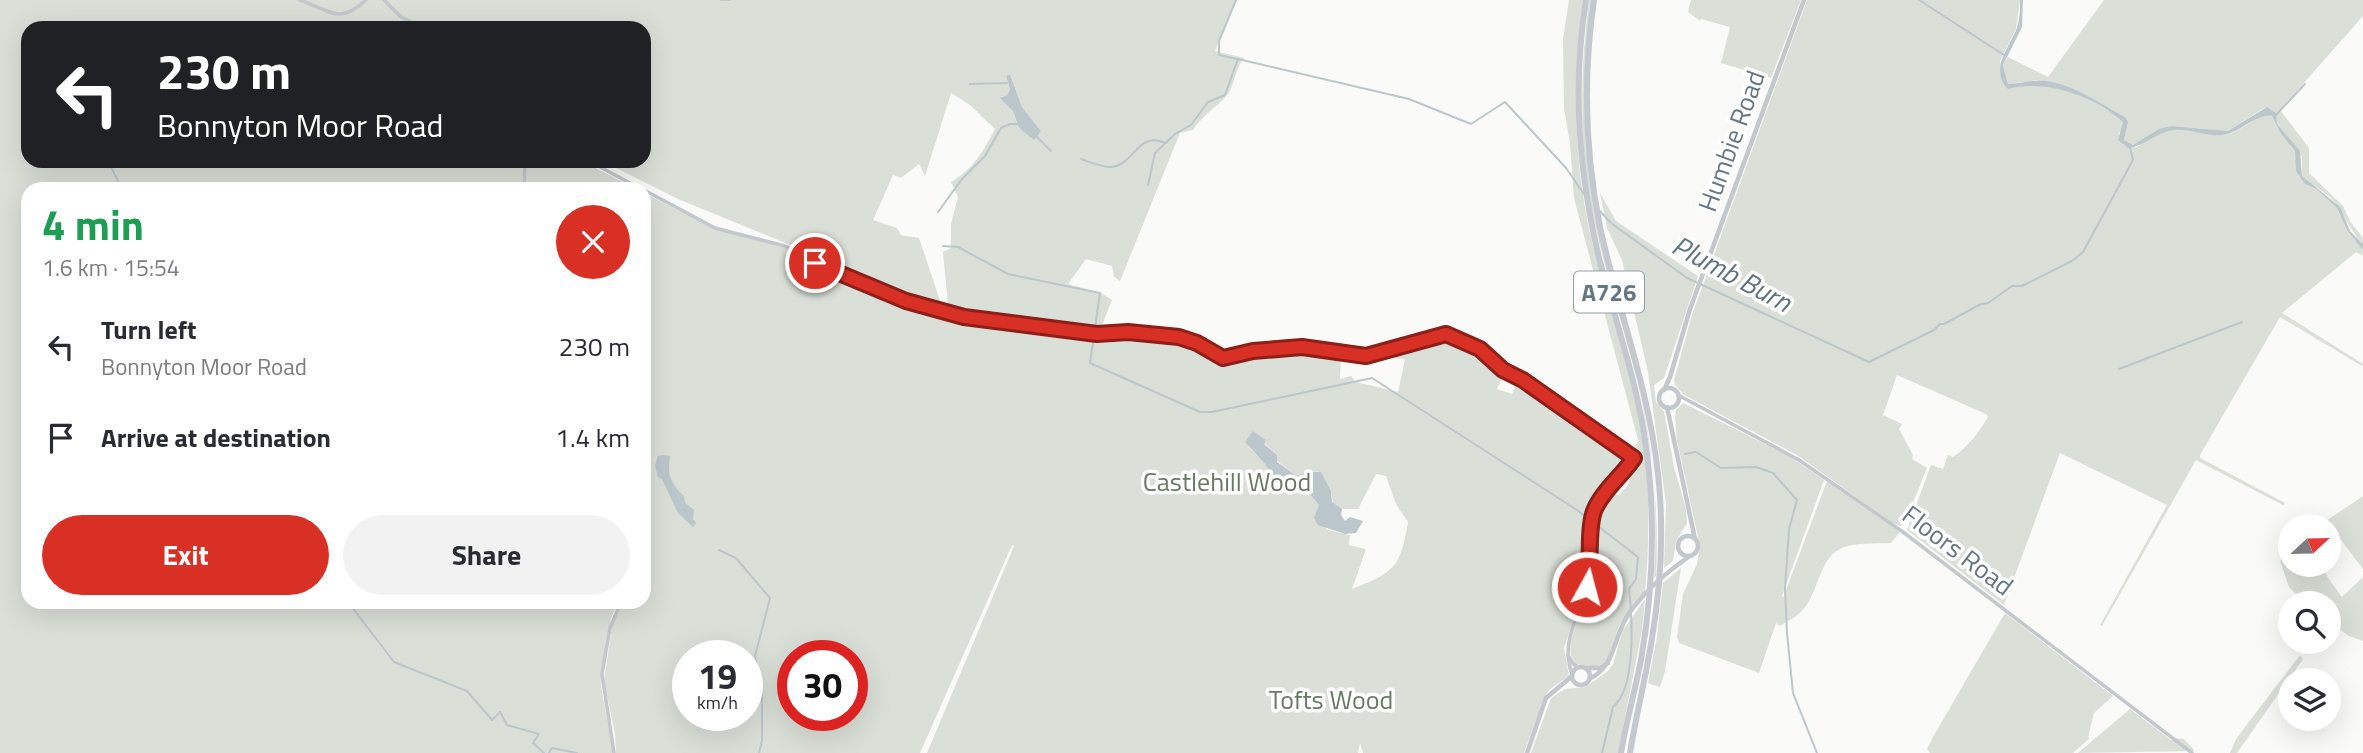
<!DOCTYPE html>
<html lang="en">
<head>
<meta charset="utf-8">
<style>
	:root { --surface:#fff; --page:#f2f2f3; --text:#2b2b33; --muted:#7c7c81; --accent:#d93025 }
	body { margin:0; font-family:"Titillium Web",sans-serif; background:var(--page); color:var(--text); height:100vh; display:flex; flex-direction:column; font-size:26px; white-space:nowrap }
	* { box-sizing:border-box; margin:0 }
	p { font-size:23px; color:var(--muted) }
	.icon { flex:none; width:38px; height:38px; fill:none; stroke:currentColor; stroke-width:2; stroke-linecap:round; stroke-linejoin:round }
	.map { position:relative; flex:1; overflow:hidden }
	.side { position:absolute; left:21px; top:182px; width:630px; height:427px; display:flex; flex-direction:column; background:var(--surface); border-radius:21px; box-shadow:0 7px 28px #0002 }
	.side>* { flex:none }
	.hud { position:absolute; left:21px; top:21px; width:630px; height:147px; border-radius:21px; box-shadow:0 7px 28px #0002; background:#202124; color:#fff; overflow:hidden }
	.needle { width:46px; rotate:68deg }
	.tools { position:absolute; left:2278px; top:514px; display:grid; gap:14px }
	.tools a { display:grid; place-items:center; width:63px; height:63px; border-radius:50%; background:var(--surface); box-shadow:0 7px 28px #0002; font-size:35px }
	.speed { position:absolute; left:672px; top:640px; display:flex; gap:14px; font-size:35px; font-weight:700; text-align:center }
	.speed>* { display:grid; place-content:center; width:91px; height:91px; border-radius:50%; background:var(--surface); box-shadow:0 7px 28px #0002; line-height:1 }
	.speed small { font-size:18px; font-weight:400 }
	.speed .limit { border:10px solid #d22; background:#fff; color:#111 }
	.pin { position:absolute; display:grid; place-items:center; width:60px; height:60px; color:#fff; margin:-30px; border:4px solid #fff; border-radius:50%; box-shadow:0 2px 7px #0007 }
	.me { position:absolute; width:77px; margin:-38px; rotate:7deg; stroke-linejoin:round; filter:drop-shadow(0 0 5px #0008) }
	.turn { display:flex; align-items:center; gap:24px; height:147px; padding:0 21px; font-size:32px }
	.turn .icon { width:91px; height:91px; stroke-width:2.5 }
	.turn b { display:block; font-size:49px; line-height:60px }
	.round { display:grid; place-items:center; flex:none; width:74px; height:74px; border-radius:37px; background:var(--page) }
	.headline { display:flex; align-items:center; justify-content:space-between; height:119px; padding:0 21px }
	h1 { font-size:42px; font-weight:700; line-height:52px; color:#1e9e55 }
	.action { display:flex; gap:14px; margin-top:auto; padding:14px 21px }
	.action a { flex:1; height:80px; border-radius:42px; background:var(--accent); color:#fff; font-size:28px; font-weight:700; line-height:80px; text-align:center }
	.action a+a { background:var(--page); color:var(--text) }
	ul { padding:0; list-style:none }
	li { display:flex; align-items:center; gap:21px; height:91px; padding:0 21px }
	li div { flex:1 }
	li b { display:block; font-size:26px }
	li em { font-style:normal }
	.map>svg:first-child { display:block }
	.green { fill:#dadfd7; fill-rule:evenodd }
	.water { fill:#bbc7cb }
	.lines { fill:none; stroke-linecap:round; stroke-linejoin:round }
	.stream { stroke:#bbc7cb; stroke-width:2 }
	.minor { stroke:#c3c8cc; stroke-width:3.5 }
	.tertiary { stroke:#c3c8cc; stroke-width:4.5 }
	.trunk { stroke:#c3c9ce; stroke-width:6 }
	.route-casing { stroke:#8d1f18; stroke-width:18 }
	.route { stroke:#d93025; stroke-width:12 }
	.labels { text-anchor:middle; dominant-baseline:central; stroke-width:7; stroke-linejoin:round; paint-order:stroke }
	.shield { fill:#fff; stroke:#939fa8; stroke-width:2 }
	.shield-label { font-size:24px; font-weight:bold; fill:#657683 }
	.street-label { font-size:26px; fill:#657683; stroke:#fff }
	.park-label { font-size:26px; fill:#687a64; stroke:#fff }
	.water-label { font-size:28px; font-style:italic; fill:#60757c; stroke:#fff }
</style>
</head>
<body>
<div class="map">
<svg width="2363" height="753" viewBox="0 0 2363 753">
	<rect width="100%" height="100%" fill="#fafaf8"/>
	<g class="green">
		<path d="M0,0H1236L1215,51L1244,58C1235,69 1235,83 1228,94C1219,106 1204,113 1193,130L1180,133L1120,281L1114,277L1112,266L1086,259L1068,284L1101,293L1112,300L1101,328L1085,330L962,312L948,305L943,252L951,248V224L958,197L951,182C974,168 983,152 995,129L970,105L951,93L925,176L919,164L901,178L893,175L873,220L897,228L901,235L919,238L942,307L819,262L795,247L678,199L602,161H644V28H28V161H582L636,189H28V602H619L611,618L601,686L613,753H0ZM1010,74L1022,107L1041,131L1019,129L1013,111L1001,97L1007,95L1010,89L1006,76Z"/>
		<path d="M1569,0H1583C1575,67 1573,134 1584,201C1596,278 1629,351 1642,428C1650,482 1650,538 1645,592C1634,602 1626,613 1619,627C1613,639 1615,659 1600,665C1592,669 1582,665 1573,663C1562,635 1588,603 1594,576C1603,540 1581,531 1609,493L1619,495L1628,485L1637,455L1629,450L1635,449L1638,440L1574,198L1570,143L1564,108L1563,39Z"/>
		<path d="M1589,0H1592C1585,59 1585,131 1592,191C1596,227 1610,264 1618,299C1642,393 1661,478 1656,576L1654,578C1658,514 1654,450 1639,387C1622,320 1598,255 1588,186C1579,124 1581,62 1589,0Z"/>
		<path d="M1691,0H1801L1771,78L1721,63L1730,27L1701,19L1700,21L1688,12Z"/>
		<path d="M1807,0H2020L2016,29L2000,61L2008,89C2022,85 2039,82 2053,86C2075,92 2106,107 2124,122L2119,134L2123,145L2137,147C2148,140 2159,132 2172,130C2191,127 2213,140 2232,133C2244,128 2259,114 2272,116L2281,134L2295,151L2297,171L2305,184L2316,189L2337,208L2347,230L2362,248L2363,256L2356,252L2282,313L2363,364L2362,366L2280,317L2200,455V458L2285,503L2283,505L2196,460L2102,626L2100,625L2167,505L2060,453L2004,605L1907,530L1931,465L1943,469L1948,455L1953,457C1967,448 1979,432 1988,417L1986,414L1897,375L1883,415L1902,424L1899,429L1913,455L1912,459L1927,468L1905,522L1901,526L1894,524L1797,455L1684,395L1675,385L1674,380L1692,315Z"/>
		<path d="M2104,0H2363V16L2280,110L2309,148V173L2343,206L2350,221L2363,238V244C2349,230 2344,212 2330,197C2321,189 2310,185 2302,176V157L2277,124L2275,113L2264,108L2228,131L2172,126L2133,145L2124,140L2127,126L2125,117C2101,104 2074,87 2047,81C2033,78 2020,84 2008,84L2003,65L2008,57L2048,77Z"/>
		<path d="M644,193L714,228L785,247L838,276L964,318L1100,336L1122,334L1183,340L1225,361L1252,353L1306,348L1341,354L1340,379L1351,376L1356,382L1398,392L1405,359L1380,357L1447,335L1479,350L1504,374L1497,389L1512,394L1519,379L1630,458L1593,507L1588,521L1589,560L1586,582L1564,648L1569,676L1550,689L1545,696L1524,753H1363L1360,743L1358,753H927L1014,546L1012,545L920,753H616L615,734L604,681L612,626L622,602H644ZM1253,431L1266,440L1264,443L1277,455V461L1297,476L1308,471H1318L1331,491L1333,504L1342,509H1358L1376,474L1386,476L1396,504L1408,522C1400,568 1395,572 1352,589L1366,549L1349,545L1350,535L1327,530L1317,511L1319,505L1298,481L1282,484L1275,482L1265,464L1248,446ZM688,656H747V716H688ZM793,656H852V716H793Z"/>
		<path d="M1600,193L1616,221L1698,276L1664,378L1654,385L1656,402L1664,411L1674,467L1686,509L1687,523L1676,541L1673,561L1664,568L1666,504L1648,372L1622,260L1607,228Z"/>
		<path d="M1683,403L1791,457L1824,480L1782,596L1783,598L1827,481L1900,532L1891,543C1875,544 1856,542 1842,548C1820,557 1819,588 1806,606C1799,616 1789,620 1780,626L1776,623L1759,673L1679,643L1677,637L1683,594L1697,564L1700,546L1677,441L1675,418L1676,410Z"/>
		<path d="M2363,496V569L2338,536L2329,531V527L2320,525Z"/>
		<path d="M2291,547V565H2322L2328,578L2342,597L2363,577V641L2349,636L2330,623L2335,615L2333,613L2329,619V604H2306L2289,587L2280,561Z"/>
		<path d="M1681,568L1665,671L1660,687L1648,683L1657,637L1663,583Z"/>
		<path d="M1645,599L1642,630L1618,753H1531L1551,698L1565,689L1585,687L1607,672L1613,664L1623,630Z"/>
		<path d="M2005,613L2113,696L2094,713L2088,737L2090,738L2073,753H1930L1927,749L1933,737Z"/>
		<path d="M2300,655L2303,659L2237,753H2230L2236,739Z"/>
		<path d="M2130,709L2171,740L2174,738L2184,739L2195,751L2078,753Z"/>
	</g>
	<g class="water">
		<path d="M2020,0H2023L2022,27L2003,65L2008,84C2021,84 2033,79 2047,81C2074,85 2101,104 2125,117L2128,122L2124,140L2133,145L2159,129L2172,126L2228,131L2267,107L2276,113L2277,124L2300,151L2302,176L2340,207L2350,231L2363,244V250L2347,230L2337,208L2316,189L2305,184L2296,171L2295,151L2281,134L2272,116C2260,114 2244,127 2233,132C2214,141 2193,128 2173,130C2157,132 2145,146 2128,148L2118,140L2123,122C2093,96 2047,79 2008,89C1989,69 2009,48 2017,28C2020,18 2020,10 2020,0Z"/>
		<path d="M1010,74L1022,107L1041,131L1034,140L1019,128L1013,111L1000,98L1007,95L1010,89L1006,76Z"/>
		<path d="M1253,431L1266,440L1264,444L1277,455V462L1297,476L1308,471L1321,472L1331,491L1332,502L1342,509L1341,515L1345,521L1350,517L1363,521L1356,533L1345,534L1318,525L1314,518L1319,505L1298,481L1282,484L1275,482L1265,464L1245,442Z"/>
		<path d="M663,455L670,456C667,475 670,483 684,496L685,503L694,510L693,519L696,523L693,527L678,513L662,479L658,477L655,465L658,456Z"/>
	</g>
	<g class="lines">
		<g class="stream">
			<path d="M721,0H730"/>
			<path d="M1236,0L1219,41V55L1237,59"/>
			<path d="M1919,0L2004,55"/>
			<path d="M970,84L1007,83"/>
			<path d="M2275,116L2305,84"/>
			<path d="M1036,136L1051,151"/>
			<path d="M1081,159C1090,162 1103,168 1113,167C1135,163 1138,131 1165,143"/>
			<path d="M108,161L122,189"/>
			<path d="M1148,185L1155,153L1175,134L1191,125L1208,102L1225,95L1238,59L1409,99L1471,124L1505,102L1566,168L1584,194"/>
			<path d="M1600,211L1611,223L1687,278L1869,362L1934,330L1940,324H1944L1981,304L1988,303L2012,286H2022L2072,261L2083,252L2133,160L2130,147"/>
			<path d="M938,212L962,179L985,156L1001,128L1010,124H1019"/>
			<path d="M943,246L958,247L1008,274L1100,293L1090,363L1200,412H1212L1372,378L1577,510L1638,557L1636,579L1629,589C1632,617 1637,687 1613,707L1602,753"/>
			<path d="M2119,369L2242,322"/>
			<path d="M1685,454L1696,452L1721,468L1756,467L1773,473L1797,500L1789,529L1785,589L1787,633L1793,693L1817,753"/>
			<path d="M719,550L736,558L770,598L755,656L762,695V741L759,753"/>
			<path d="M348,602L394,662L467,691L492,720L500,712L507,725L539,734L533,743L544,753"/>
			<path d="M549,753L552,748L577,753"/>
		</g>
		<g class="minor">
			<path d="M300,0C331,11 339,25 366,0"/>
			<path d="M384,0L401,17L424,28"/>
			<path d="M589,161L641,189"/>
			<path d="M524,189L525,161"/>
			<path d="M644,190L715,228L785,246L830,271L906,301L976,319L1097,334L1128,332L1179,337L1197,343L1223,358L1253,351L1302,347L1366,356L1446,334L1480,349L1503,370L1523,380L1634,458C1622,476 1602,490 1594,510C1587,529 1594,550 1591,570C1586,606 1558,637 1572,674"/>
			<path d="M1678,395L1799,460L1903,532L2192,753"/>
			<path d="M1568,655L1572,663L1578,667"/>
			<path d="M614,753L602,674L610,628L621,602"/>
		</g>
		<g class="tertiary">
			<circle cx="1669" cy="398" r="10"/>
			<path d="M1664,390L1670,377L1690,309L1804,0"/>
			<path d="M1667,407L1695,539"/>
			<circle cx="1688" cy="546" r="10"/>
			<circle cx="1581" cy="676" r="9"/>
			<path d="M1587,668H1600L1608,663"/>
			<path d="M1589,679C1617,666 1613,634 1630,612C1646,590 1668,571 1690,556"/>
			<path d="M1527,753L1546,698L1571,677"/>
		</g>
		<g class="trunk">
			<path d="M1586,0C1572,86 1579,174 1599,258C1614,316 1634,373 1644,433C1656,508 1654,585 1641,660C1635,691 1626,722 1621,753"/>
			<path d="M1594,0C1583,75 1585,152 1600,227C1618,310 1649,389 1658,474C1664,528 1661,585 1652,638C1646,677 1636,715 1630,753"/>
		</g>
	</g>
	<g class="lines">
		<defs>
			<path id="route" d="M815,263L906,301L964,317L1097,334L1128,332L1179,337L1197,343L1223,358L1253,351L1302,347L1366,356L1446,334L1480,349L1503,370L1523,380L1634,458C1622,476 1602,491 1594,511C1587,531 1592,563 1587,587"/>
		</defs>
		<use href="#route" class="route-casing"/>
		<use href="#route" class="route"/>
	</g>
	<g class="labels">
		<rect class="shield" x="1574" y="271.5" width="70" height="41" rx="5"/>
		<g class="shield-label">
			<text x="1609" y="292">A726</text>
		</g>
		<g class="street-label">
			<text transform="translate(1731 141) rotate(-70)">Humbie Road</text>
			<text transform="translate(1958 550) rotate(37)">Floors Road</text>
		</g>
		<g class="park-label">
			<text x="1227" y="481">Castlehill Wood</text>
			<text x="1331" y="699">Tofts Wood</text>
		</g>
		<g class="water-label">
			<text transform="translate(1732 273) rotate(28)">Plumb Burn</text>
		</g>
	</g>
</svg>
<div class="tools">
<a><svg class="needle" viewBox="-14 -14 28 28"><path d="M0-13l5 13h-10z" fill="#e53935"/><path d="M0 13l5-13h-10z" fill="#7c7c81"/></svg></a>
<a><svg class="icon" aria-label="search" viewBox="0 0 24 24"><circle cx="10" cy="10" r="6"/><path d="M15 15l6 6"/></svg></a>
<a><svg class="icon" aria-label="layers" viewBox="0 0 24 24"><path d="M12 4l9 5-9 5-9-5zM3 14l9 5 9-5"/></svg></a>
</div>
<div class="speed"><div>19<small>km/h</small></div><div class="limit">30</div></div>
<div class="pin" style="left:815px;top:263px;background:#d93025"><svg class="icon" aria-label="arrive" viewBox="0 0 24 24"><path d="M6 21V4h12l-3 4 3 4H6"/></svg></div>
<svg class="me" style="left:1587px;top:587px" viewBox="-20 -20 40 40"><circle r="17" fill="#d93025" stroke="#fff" stroke-width="3"/><path d="M0-11L8 9 0 5-8 9z" fill="#fff"/></svg>
<div class="hud">
<div class="turn"><svg class="icon" aria-label="left" viewBox="0 0 24 24"><path d="M17 20v-9H6M10 6l-5 5 5 5"/></svg><div><b>230 m</b>Bonnyton Moor Road</div></div>
</div>
<section class="side">
<div class="headline"><div><h1>4 min</h1><p>1.6 km · 15:54</p></div><a class="round" style="background:#d93025;color:#fff"><svg class="icon" aria-label="close" viewBox="0 0 24 24"><path d="M6 6l12 12M18 6L6 18"/></svg></a></div>
<ul>
<li><svg class="icon" aria-label="left" viewBox="0 0 24 24"><path d="M17 20v-9H6M10 6l-5 5 5 5"/></svg><div><b>Turn left</b><p>Bonnyton Moor Road</p></div><em>230 m</em></li>
<li><svg class="icon" aria-label="arrive" viewBox="0 0 24 24"><path d="M6 21V4h12l-3 4 3 4H6"/></svg><div><b>Arrive at destination</b></div><em>1.4 km</em></li>
</ul>
<div class="action"><a>Exit</a><a>Share</a></div>
</section>
</div>
</body>
</html>
